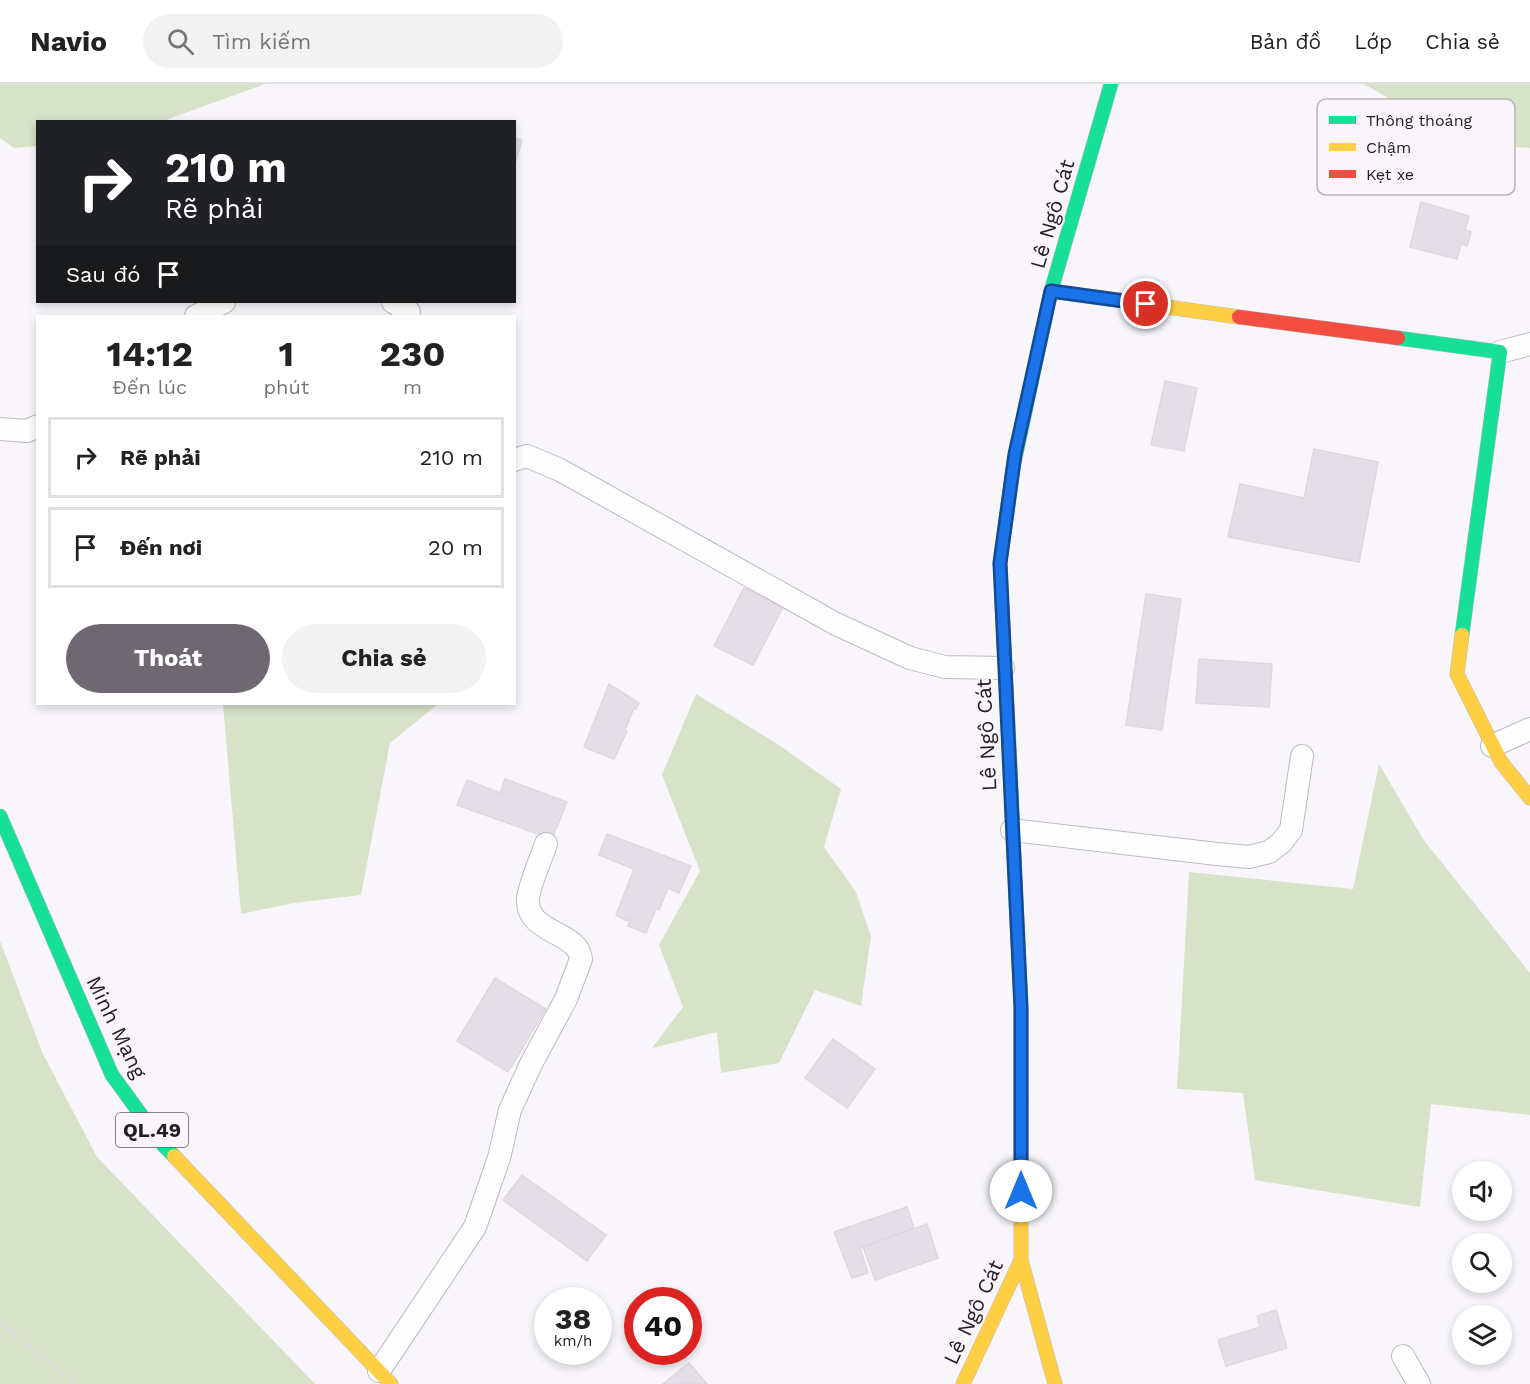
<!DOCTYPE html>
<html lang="vi">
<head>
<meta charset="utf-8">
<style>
	:root { --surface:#fff; --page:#f2f2f2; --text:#222; --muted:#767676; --line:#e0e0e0; --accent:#6e6870 }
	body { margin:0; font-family:"Work Sans",sans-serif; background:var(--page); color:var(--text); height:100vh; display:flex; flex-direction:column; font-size:22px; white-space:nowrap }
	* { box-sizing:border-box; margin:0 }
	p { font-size:20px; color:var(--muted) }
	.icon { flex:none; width:33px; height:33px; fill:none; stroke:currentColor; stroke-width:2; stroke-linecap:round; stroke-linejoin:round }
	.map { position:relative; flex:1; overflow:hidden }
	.details { position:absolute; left:36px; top:231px; width:480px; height:390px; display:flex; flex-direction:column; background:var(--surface); border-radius:0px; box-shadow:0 3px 9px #0003 }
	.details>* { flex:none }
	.banner { position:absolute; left:36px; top:36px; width:480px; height:183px; border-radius:0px; box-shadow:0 3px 9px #0003; background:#202124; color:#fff; overflow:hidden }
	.buttons { position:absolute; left:1452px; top:1077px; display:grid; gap:12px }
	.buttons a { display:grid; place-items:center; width:60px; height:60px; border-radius:50%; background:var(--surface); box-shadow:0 3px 9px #0003; font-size:30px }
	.speed { position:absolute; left:534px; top:1203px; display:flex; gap:12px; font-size:30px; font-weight:700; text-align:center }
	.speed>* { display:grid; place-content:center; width:78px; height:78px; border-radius:50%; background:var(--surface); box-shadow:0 3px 9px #0003; line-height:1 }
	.speed small { font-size:15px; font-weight:400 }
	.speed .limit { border:9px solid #d22; background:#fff; color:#111 }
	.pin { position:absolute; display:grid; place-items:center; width:51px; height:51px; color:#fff; margin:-26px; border:3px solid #fff; border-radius:50%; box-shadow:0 2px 6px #0007 }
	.me { position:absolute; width:66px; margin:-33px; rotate:0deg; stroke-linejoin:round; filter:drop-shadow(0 0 4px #0008) }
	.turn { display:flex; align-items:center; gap:21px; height:126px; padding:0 30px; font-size:27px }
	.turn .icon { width:78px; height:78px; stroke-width:2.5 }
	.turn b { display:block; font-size:42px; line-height:51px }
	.then { display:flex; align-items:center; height:57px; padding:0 30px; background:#0003; gap:12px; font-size:22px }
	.eta { display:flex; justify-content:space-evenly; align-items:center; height:102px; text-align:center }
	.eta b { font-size:36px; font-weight:700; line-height:42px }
	.button { display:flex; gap:12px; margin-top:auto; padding:12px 30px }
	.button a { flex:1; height:69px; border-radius:36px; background:var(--accent); color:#fff; font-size:24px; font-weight:700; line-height:69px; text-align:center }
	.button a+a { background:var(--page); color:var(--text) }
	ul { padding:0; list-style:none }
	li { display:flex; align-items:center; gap:18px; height:81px; margin:0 12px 9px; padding:0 18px; border:3px solid var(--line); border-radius:0px }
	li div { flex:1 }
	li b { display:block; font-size:22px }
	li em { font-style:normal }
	header { display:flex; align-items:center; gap:36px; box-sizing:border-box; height:84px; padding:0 30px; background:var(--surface); border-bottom:2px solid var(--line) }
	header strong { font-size:28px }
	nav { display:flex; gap:33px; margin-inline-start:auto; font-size:21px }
	.search { width:420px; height:54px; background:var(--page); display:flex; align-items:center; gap:15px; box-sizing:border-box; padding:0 21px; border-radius:33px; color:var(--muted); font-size:22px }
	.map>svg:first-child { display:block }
	.green { fill:#d8e2c9 }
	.building { fill:#e4dfe7; stroke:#ddd8e0; stroke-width:1.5 }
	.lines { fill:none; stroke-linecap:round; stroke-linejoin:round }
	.street-casing { stroke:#bfbac1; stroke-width:24 }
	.fast-casing { stroke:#bfbac1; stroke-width:15 }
	.slow-casing { stroke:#bfbac1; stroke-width:15 }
	.jam-casing { stroke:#bfbac1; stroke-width:15 }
	.path { stroke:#dcdbdc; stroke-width:4; stroke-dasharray:4.5 4.5; stroke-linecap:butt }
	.street { stroke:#fefefe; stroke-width:22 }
	.fast { stroke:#16e098; stroke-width:14 }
	.slow { stroke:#ffcf43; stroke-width:14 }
	.jam { stroke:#f24e42; stroke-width:14 }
	.route-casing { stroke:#114b97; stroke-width:15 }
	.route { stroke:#1a73e8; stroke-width:10 }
	.labels { text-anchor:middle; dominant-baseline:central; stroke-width:4.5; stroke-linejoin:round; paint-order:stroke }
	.shield { fill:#f9f5fb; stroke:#635d66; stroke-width:1.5 }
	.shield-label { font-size:20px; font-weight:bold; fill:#231c26 }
	.street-label { font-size:21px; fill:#231c26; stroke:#f9f5fb }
	.key { fill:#f9f5fb; stroke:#b9b4bb; stroke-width:1.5 }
	.key-label { font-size:16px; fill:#231c26 }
</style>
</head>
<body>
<header>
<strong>Navio</strong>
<div class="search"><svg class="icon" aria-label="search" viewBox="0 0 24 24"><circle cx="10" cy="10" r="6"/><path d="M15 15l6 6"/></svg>Tìm kiếm</div>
<nav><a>Bản đồ</a><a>Lớp</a><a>Chia sẻ</a></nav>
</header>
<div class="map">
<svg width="1530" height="1300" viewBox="0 0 1530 1300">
	<rect width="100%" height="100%" fill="#f8f6fa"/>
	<g class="green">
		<path d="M0,0H265L163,37L38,38L37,62L14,64L0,54Z"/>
		<path d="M1364,0H1530V64L1469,60Z"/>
		<path d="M696,610L776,659L841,705L824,763L856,808L871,852L861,922L815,906L779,979L721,989L717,948L652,964L683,923L659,861L700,787L662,691Z"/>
		<path d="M223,620H438L390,659L361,811L294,819L241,830Z"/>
		<path d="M1379,680L1423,755L1530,889V1031L1431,1020L1420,1123L1255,1096L1243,1009L1177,1005L1189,788L1353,805Z"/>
		<path d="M0,857L43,970L97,1073L315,1300H0Z"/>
	</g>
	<g class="building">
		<path d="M514,54L522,56L514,83Z"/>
		<path d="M1421,118L1469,132L1465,146L1471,148L1467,162L1461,160L1457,175L1410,163Z"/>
		<path d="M1165,297L1197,304L1184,367L1151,361Z"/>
		<path d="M1314,365L1378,378L1359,478L1228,453L1240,400L1304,414Z"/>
		<path d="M744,504L783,523L753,581L714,562Z"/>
		<path d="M1146,510L1181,515L1162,646L1126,641Z"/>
		<path d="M1199,575L1272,580L1269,623L1196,619Z"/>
		<path d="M609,600L639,619L636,625L634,624L625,646L627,647L614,675L584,663Z"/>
		<path d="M505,695L567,718L552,755L457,721L467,696L500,709Z"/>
		<path d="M607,750L691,782L679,809L668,804L659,826L656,825L646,849L628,842L630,836H625L616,831L634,785L599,771Z"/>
		<path d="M495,894L546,925L508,988L457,957Z"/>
		<path d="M833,955L875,985L847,1024L805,994Z"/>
		<path d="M522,1091L606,1151L587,1177L503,1116Z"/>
		<path d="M907,1123L914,1144L860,1164L868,1189L852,1194L834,1148Z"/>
		<path d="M927,1140L938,1174L875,1196L863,1163Z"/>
		<path d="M1276,1226L1287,1264L1226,1282L1218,1256L1260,1243L1257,1232Z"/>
		<path d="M689,1279L707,1300H663Z"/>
	</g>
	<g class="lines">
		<defs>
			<g id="street">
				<path d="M393,218L409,228"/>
				<path d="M196,232L224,218"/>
				<path d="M1500,268L1530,260"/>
				<path d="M0,345L27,347L38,342"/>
				<path d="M514,376L527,372L560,386L836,540L910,574L945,583L1003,584"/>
				<path d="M1492,662L1530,645"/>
				<path d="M1012,746L1217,770L1249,773L1269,768L1281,759L1291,746L1302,672"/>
				<path d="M1403,1272L1419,1300"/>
				<path d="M379,1287L475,1143L499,1074L510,1026L531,980L566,915L581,875C579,847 526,850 528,815C529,801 541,775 546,760"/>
			</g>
			<g id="fast">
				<path d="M1398,254L1500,268L1462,551"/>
				<path d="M1013,384L1051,207L1111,0"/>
				<path d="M1008,639L1021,923V1016"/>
				<path d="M0,732L112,991L164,1062L174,1072"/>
			</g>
			<g id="slow">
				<path d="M1051,207L1239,233"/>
				<path d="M1462,551L1457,590L1501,678L1530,714"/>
				<path d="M174,1072L391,1300"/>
				<path d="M1021,1176L1055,1300"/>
				<path d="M963,1300L1021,1176V1016"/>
			</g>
			<g id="jam">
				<path d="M1239,233L1398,254"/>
				<path d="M1008,639L1000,479L1013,384"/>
			</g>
		</defs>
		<use href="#street" class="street-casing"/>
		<use href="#fast" class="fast-casing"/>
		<use href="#slow" class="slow-casing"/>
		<use href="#jam" class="jam-casing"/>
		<path class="path" d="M0,1238L75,1300"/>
		<use href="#street" class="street"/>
		<use href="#fast" class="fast"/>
		<use href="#slow" class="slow"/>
		<use href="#jam" class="jam"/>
	</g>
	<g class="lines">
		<defs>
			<path id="route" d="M1021,1107V923L1000,479L1015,370L1051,207L1146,220"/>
		</defs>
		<use href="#route" class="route-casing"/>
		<use href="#route" class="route"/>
	</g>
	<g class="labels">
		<rect class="shield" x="116" y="1029" width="72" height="34" rx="4.5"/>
		<g class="shield-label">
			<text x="152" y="1046">QL.49</text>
		</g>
		<g class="street-label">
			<text transform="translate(1052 130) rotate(-74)">Lê Ngô Cát</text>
			<text transform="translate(986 651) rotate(-93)">Lê Ngô Cát</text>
			<text transform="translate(117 943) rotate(64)">Minh Mạng</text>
			<text transform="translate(973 1228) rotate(-65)">Lê Ngô Cát</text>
		</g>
	</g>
	<rect x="1317" y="15" width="198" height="96" rx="9" class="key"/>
	<rect x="1329" y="32" width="27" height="8" fill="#16e098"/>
	<rect x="1329" y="59" width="27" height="8" fill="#ffcf43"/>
	<rect x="1329" y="86" width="27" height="8" fill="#f24e42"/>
	<g class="key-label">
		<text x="1366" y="42">Thông thoáng</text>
		<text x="1366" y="69">Chậm</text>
		<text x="1366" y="96">Kẹt xe</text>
	</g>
</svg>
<div class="buttons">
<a><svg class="icon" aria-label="sound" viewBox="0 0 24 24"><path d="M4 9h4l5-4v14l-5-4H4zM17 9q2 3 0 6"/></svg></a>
<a><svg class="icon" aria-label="search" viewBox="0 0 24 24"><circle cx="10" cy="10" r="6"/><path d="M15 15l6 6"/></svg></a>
<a><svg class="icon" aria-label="layers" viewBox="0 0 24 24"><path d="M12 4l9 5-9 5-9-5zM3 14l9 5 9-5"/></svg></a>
</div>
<div class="speed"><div>38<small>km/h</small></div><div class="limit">40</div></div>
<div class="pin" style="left:1146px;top:220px;background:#d93025"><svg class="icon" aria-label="arrive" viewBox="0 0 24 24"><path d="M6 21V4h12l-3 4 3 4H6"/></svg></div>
<svg class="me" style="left:1021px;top:1107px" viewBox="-20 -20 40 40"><circle r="19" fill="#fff"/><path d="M0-13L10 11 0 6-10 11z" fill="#1a73e8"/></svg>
<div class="banner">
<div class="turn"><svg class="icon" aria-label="right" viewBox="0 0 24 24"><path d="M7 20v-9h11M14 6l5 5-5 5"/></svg><div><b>210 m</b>Rẽ phải</div></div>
<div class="then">Sau đó<svg class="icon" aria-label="arrive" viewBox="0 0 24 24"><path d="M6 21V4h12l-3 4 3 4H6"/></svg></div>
</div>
<section class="details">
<div class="eta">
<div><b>14:12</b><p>Đến lúc</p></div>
<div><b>1</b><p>phút</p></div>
<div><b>230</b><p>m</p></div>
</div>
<ul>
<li><svg class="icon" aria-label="right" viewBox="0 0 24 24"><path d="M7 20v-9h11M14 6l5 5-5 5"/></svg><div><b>Rẽ phải</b></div><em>210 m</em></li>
<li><svg class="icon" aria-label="arrive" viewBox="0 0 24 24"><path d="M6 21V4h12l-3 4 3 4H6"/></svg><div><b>Đến nơi</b></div><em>20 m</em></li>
</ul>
<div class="button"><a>Thoát</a><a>Chia sẻ</a></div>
</section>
</div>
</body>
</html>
